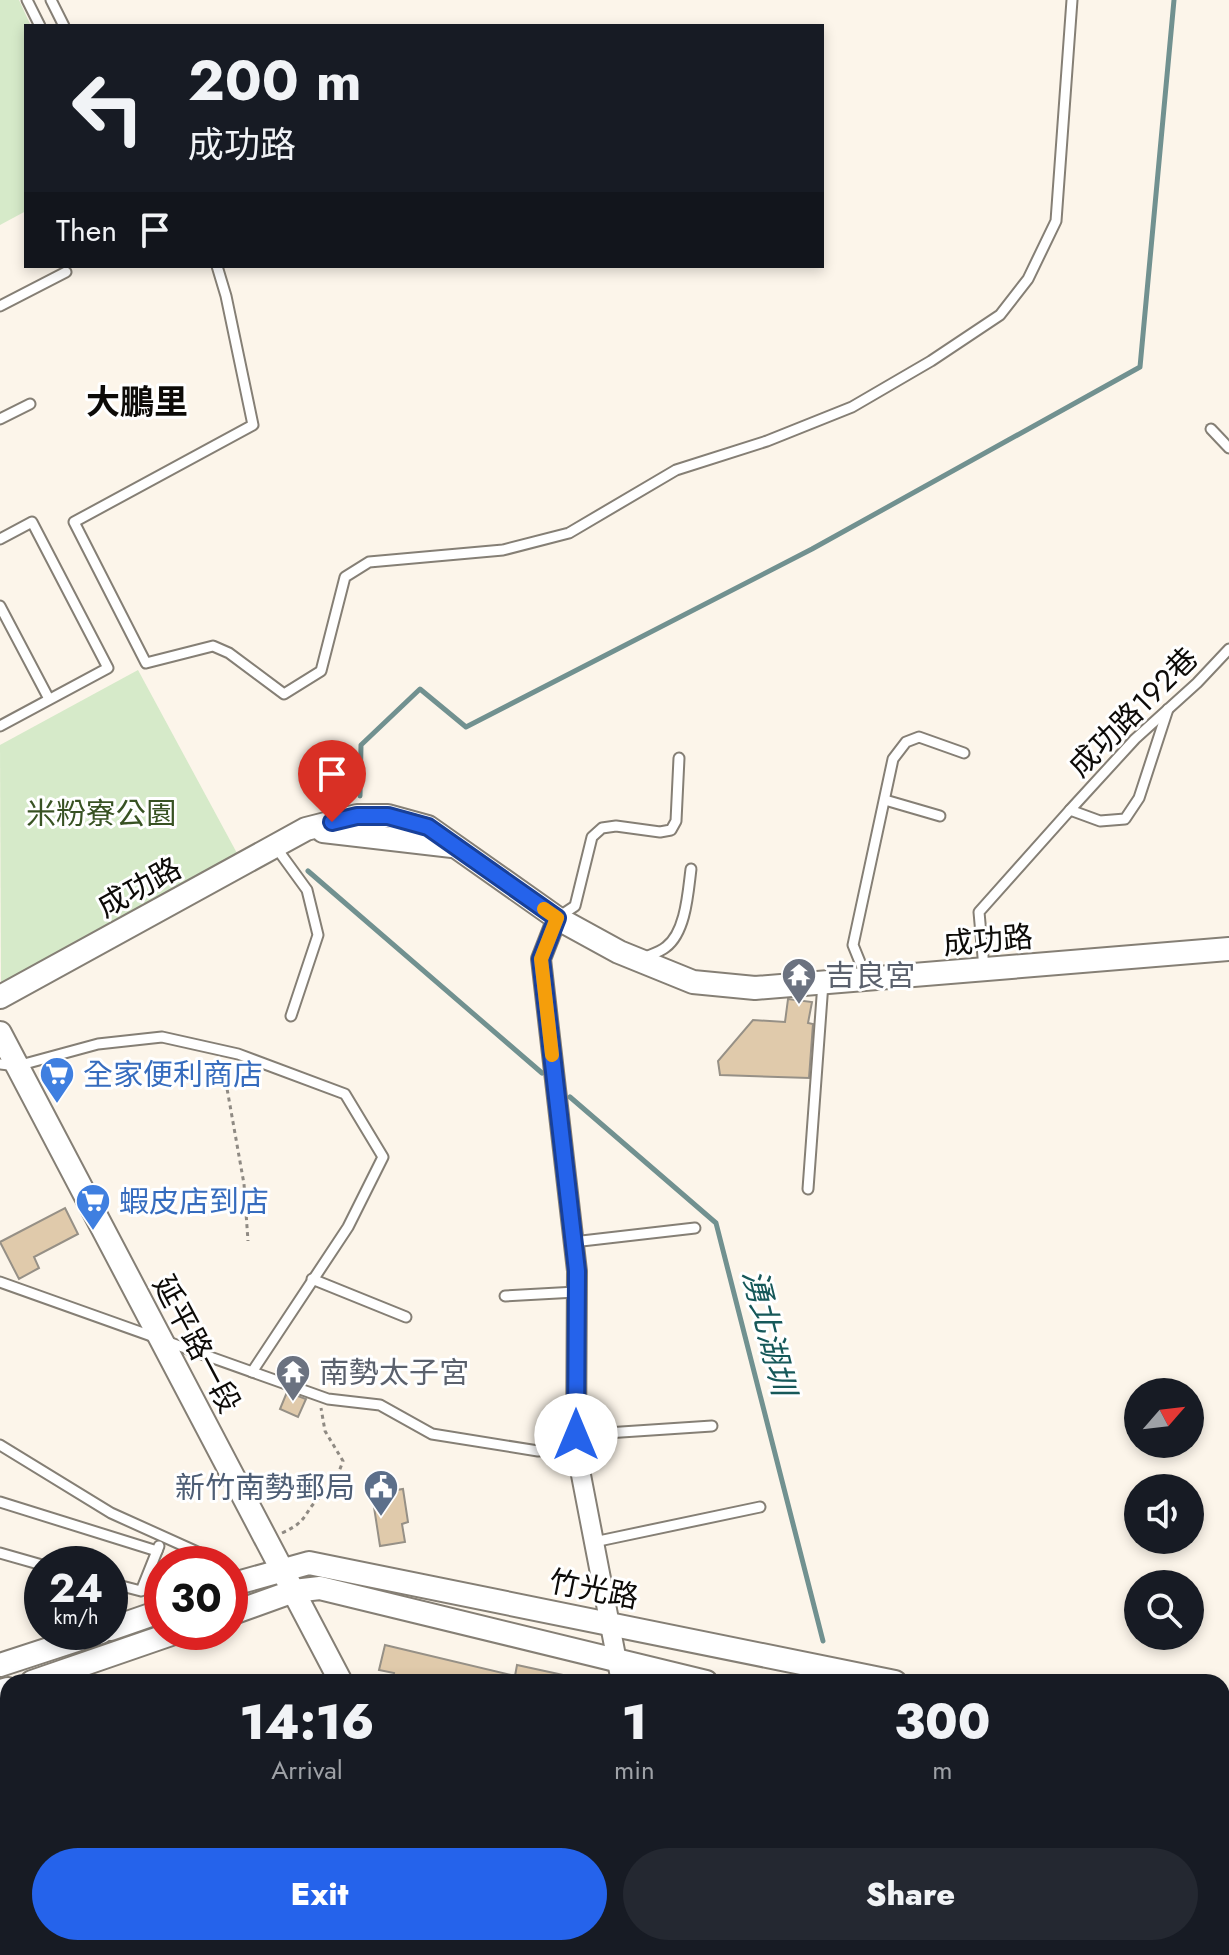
<!DOCTYPE html>
<html lang="en">
<head>
<meta charset="utf-8">
<style>
	:root { --surface:#171b24; --page:#242831; --text:#f1f3f6; --muted:#9ea1a6; --accent:#2563eb }
	body { margin:0; font-family:Jost,"Noto Sans TC",sans-serif; background:var(--page); color:var(--text); height:100vh; display:flex; flex-direction:column; font-size:30px; white-space:nowrap }
	* { box-sizing:border-box; margin:0 }
	p { font-size:26px; color:var(--muted) }
	.icon { flex:none; width:44px; height:44px; fill:none; stroke:currentColor; stroke-width:2; stroke-linecap:round; stroke-linejoin:round }
	.map { position:relative; flex:1; overflow:hidden }
	.drawer { position:absolute; left:0px; top:1674px; width:1230px; height:282px; display:flex; flex-direction:column; background:var(--surface); border-radius:24px 24px 0 0; box-shadow:0 4px 12px #0003 }
	.drawer>* { flex:none }
	.banner { position:absolute; left:24px; top:24px; width:800px; height:244px; border-radius:0px; box-shadow:0 4px 12px #0003; background:#171b24; color:var(--text); overflow:hidden }
	.needle { width:52px; rotate:62deg }
	.fabs { position:absolute; left:1124px; top:1378px; display:grid; gap:16px }
	.fabs a { display:grid; place-items:center; width:80px; height:80px; border-radius:50%; background:var(--surface); box-shadow:0 4px 12px #0003; font-size:40px }
	.speed { position:absolute; left:24px; top:1546px; display:flex; gap:16px; font-size:40px; font-weight:700; text-align:center }
	.speed>* { display:grid; place-content:center; width:104px; height:104px; border-radius:50%; background:var(--surface); box-shadow:0 4px 12px #0003; line-height:1 }
	.speed small { font-size:20px; font-weight:400 }
	.speed .limit { border:12px solid #d22; background:#fff; color:#111 }
	.pin { position:absolute; display:grid; place-items:center; width:68px; height:68px; color:#fff; margin:-82px -34px; border-radius:50% 50% 50% 0; rotate:-45deg; box-shadow:0 0 8px #0007 }
	.pin .icon { rotate:45deg }
	.me { position:absolute; width:88px; margin:-44px; rotate:0deg; stroke-linejoin:round; filter:drop-shadow(0 0 6px #0008) }
	.turn { display:flex; align-items:center; gap:28px; height:168px; padding:0 32px; font-size:36px }
	.turn .icon { width:104px; height:104px; stroke-width:2.5 }
	.turn b { display:block; font-size:56px; line-height:68px }
	.then { display:flex; align-items:center; height:76px; padding:0 32px; background:#0003; gap:16px; font-size:30px }
	.eta { display:flex; justify-content:space-evenly; align-items:center; height:136px; text-align:center }
	.eta b { font-size:48px; font-weight:800; line-height:56px }
	.primary-button { display:flex; gap:16px; margin-top:auto; padding:16px 32px }
	.primary-button a { flex:1; height:92px; border-radius:48px; background:var(--accent); color:#fff; font-size:32px; font-weight:800; line-height:92px; text-align:center }
	.primary-button a+a { background:var(--page); color:var(--text) }
	.map>svg:first-child { display:block }
	.green { fill:#d6eac9 }
	.lines { fill:none; stroke-linecap:round; stroke-linejoin:round }
	.stream { stroke:#719190; stroke-width:5 }
	.building { fill:#e0caab; stroke:#969086; stroke-width:2 }
	.service-casing { stroke:#857f75; stroke-width:13 }
	.minor-casing { stroke:#857f75; stroke-width:22 }
	.tertiary-casing { stroke:#857f75; stroke-width:26 }
	.path { stroke:#8f8a83; stroke-width:3; stroke-dasharray:4 4; stroke-linecap:butt }
	.service { stroke:#fff; stroke-width:9 }
	.minor { stroke:#fff; stroke-width:18 }
	.tertiary { stroke:#fff; stroke-width:22 }
	.route-casing { stroke:#184099; stroke-width:20 }
	.route { stroke:#2563eb; stroke-width:14 }
	.slow { stroke:#f59e0b; stroke-width:14 }
	.labels { text-anchor:middle; dominant-baseline:central; stroke-width:6; stroke-linejoin:round; paint-order:stroke }
	.street-label { font-size:30px; fill:#0d0b08; stroke:#fff }
	.park-label { font-size:30px; fill:#385223; stroke:#fff }
	.worship-label { font-size:30px; fill:#5b616d; stroke:#fff; text-anchor:start }
	.shop-label { font-size:30px; fill:#366cbe; stroke:#fff; text-anchor:start }
	.service-label { font-size:30px; fill:#4e5e75; stroke:#fff; text-anchor:end }
	.water-label { font-size:32px; font-style:italic; fill:#165859; stroke:#fff }
	.quarter-label { font-size:34px; font-weight:bold; fill:#0d0b08; stroke:#fff }
</style>
</head>
<body>
<div class="map">
<svg width="1229" height="1955" viewBox="0 0 1229 1955">
	<rect width="100%" height="100%" fill="#fcf5ea"/>
	<g class="green">
		<path d="M0,0H19L31,26H26V211L0,225Z"/>
		<path d="M138,670L238,855L1,983L0,745Z"/>
	</g>
	<g class="lines">
		<g class="stream">
			<path d="M360,796L361,745L420,689L466,727L812,549L1140,367L1174,0"/>
			<path d="M308,871L542,1073"/>
			<path d="M570,1097L716,1223L823,1641"/>
		</g>
	</g>
	<g class="building">
		<path d="M788,999L812,1002L808,1023L813,1024L809,1078L720,1075L718,1061L753,1020L785,1022Z"/>
		<path d="M65,1208L78,1234L34,1257L39,1268L19,1279L0,1242Z"/>
		<path d="M287,1392L306,1399L298,1417L280,1409Z"/>
		<path d="M403,1489L408,1522L402,1524L405,1542L380,1546L372,1494Z"/>
		<path d="M385,1645L515,1676L517,1665L568,1676L567,1682H438L414,1676L413,1682H392L394,1673L379,1670Z"/>
	</g>
	<g class="lines">
		<defs>
			<g id="service">
				<path d="M27,0L40,26"/>
				<path d="M51,0L64,26"/>
				<path d="M217,266L226,296L253,425L74,522L146,663L213,646L229,653L284,694L321,671L345,577L369,562L503,550L569,533L676,470L767,441L852,407L931,361L1000,315L1028,279L1056,221L1072,0"/>
				<path d="M0,306L66,272"/>
				<path d="M0,419L30,404"/>
				<path d="M1211,429L1229,448"/>
				<path d="M0,539L32,522L108,668L0,726"/>
				<path d="M0,606L49,699"/>
				<path d="M885,800L940,816"/>
				<path d="M1070,810L1135,739L1197,683L1229,649"/>
				<path d="M275,846L307,890L318,935L291,1016"/>
				<path d="M560,916L575,906L592,837L602,828L616,826L660,832L671,830L676,821L679,758"/>
				<path d="M643,958C650,955 660,952 666,947C686,932 688,892 691,869"/>
				<path d="M984,968L979,912L1070,810L1100,821L1125,819L1139,798L1168,709"/>
				<path d="M866,977L853,945L893,759L906,742L919,737L964,753"/>
				<path d="M0,1064L17,1066L98,1044L162,1037L238,1054L345,1094L383,1157L348,1227L252,1372"/>
				<path d="M808,1189L823,983"/>
				<path d="M573,1242L695,1228"/>
				<path d="M312,1279L406,1317"/>
				<path d="M0,1282L328,1399L380,1405L432,1434L538,1451L576,1449"/>
				<path d="M505,1296L576,1292"/>
				<path d="M576,1435L712,1426"/>
				<path d="M0,1445L111,1513L224,1564"/>
				<path d="M0,1502L157,1551"/>
				<path d="M594,1542L760,1507"/>
				<path d="M0,1553L42,1565"/>
				<path d="M110,1583L141,1591L159,1546"/>
				<path d="M0,1819L8,1818"/>
				<path d="M0,1843L8,1897"/>
				<path d="M15,1948L16,1955"/>
				<path d="M150,1948V1955"/>
				<path d="M275,1948L276,1955"/>
				<path d="M800,1948L801,1955"/>
				<path d="M899,1948L901,1955"/>
				<path d="M1135,1948L1136,1955"/>
			</g>
			<g id="minor">
				<path d="M557,918L541,959L577,1271L576,1449L621,1682"/>
				<path d="M662,1948L663,1955"/>
			</g>
			<g id="tertiary">
				<path d="M323,831L452,846"/>
				<path d="M0,997L306,829L357,816H388L428,827L557,918L619,952L693,982L755,988L1229,949"/>
				<path d="M0,1033L341,1682"/>
				<path d="M230,1585L309,1563L895,1682"/>
				<path d="M230,1614L294,1591L320,1588L706,1682"/>
				<path d="M110,1629L162,1611"/>
				<path d="M0,1665L101,1632"/>
				<path d="M32,1682L177,1632"/>
				<path d="M0,1691L8,1689"/>
				<path d="M1222,1750L1229,1752"/>
				<path d="M1222,1795L1229,1796"/>
				<path d="M481,1948L485,1955"/>
			</g>
		</defs>
		<use href="#service" class="service-casing"/>
		<use href="#minor" class="minor-casing"/>
		<use href="#tertiary" class="tertiary-casing"/>
		<g class="path">
			<path d="M223,1066L244,1184L248,1241"/>
			<path d="M282,1533C309,1521 303,1513 319,1498C332,1486 337,1478 343,1461L325,1431L321,1408"/>
			<path d="M1169,1955H1190"/>
		</g>
		<use href="#service" class="service"/>
		<use href="#minor" class="minor"/>
		<use href="#tertiary" class="tertiary"/>
	</g>
	<g class="lines">
		<defs>
			<path id="route" d="M332,822L357,816H388L428,827L557,918L541,959L577,1271L576,1435"/>
		</defs>
		<use href="#route" class="route-casing"/>
		<use href="#route" class="route"/>
		<path class="slow" d="M544,909L557,918L541,959L552,1055"/>
	</g>
	<defs>
		<symbol id="temple-pin" viewBox="-11 -11 22 30"><path d="M0 17L-7.5 6A9.5 9.5 0 1 1 7.5 6Z" fill="#6b7280" stroke="#fff"/><path d="M0-6L5-2H3V0L6.5 2.5H4V6H1.5V3h-3V6H-4V2.5H-6.5L-3 0V-2H-5Z" fill="#fff"/></symbol>
		<symbol id="supermarket-pin" viewBox="-11 -11 22 30"><path d="M0 17L-7.5 6A9.5 9.5 0 1 1 7.5 6Z" fill="#3f7fe0" stroke="#fff"/><path d="M-6-5.5h2.5l.6 2H6L4.5 2H-2.5L-4.4-4H-6ZM-1.5 3.2a1.3 1.3 0 1 0 .1 0ZM3 3.2a1.3 1.3 0 1 0 .1 0Z" fill="#fff"/></symbol>
		<symbol id="civic-pin" viewBox="-11 -11 22 30"><path d="M0 17L-7.5 6A9.5 9.5 0 1 1 7.5 6Z" fill="#5c6f8a" stroke="#fff"/><path d="M-.6-6.5H3V-4.5H.6V-3L4-1V1h2V6H-6V1h2V-1L-.6-3ZM-1.2 2.5V6h2.4V2.5Z" fill="#fff"/></symbol>
	</defs>
	<g fill-rule="evenodd">
		<use href="#temple-pin" x="779" y="955" width="40" height="54"/>
		<use href="#supermarket-pin" x="37" y="1054" width="40" height="54"/>
		<use href="#supermarket-pin" x="73" y="1181" width="40" height="54"/>
		<use href="#temple-pin" x="273" y="1352" width="40" height="54"/>
		<use href="#civic-pin" x="361" y="1467" width="40" height="54"/>
	</g>
	<g class="labels">
		<g class="street-label">
			<text transform="translate(1133 712) rotate(-45)">成功路192巷</text>
			<text transform="translate(139 887) rotate(-29)">成功路</text>
			<text transform="translate(988 940) rotate(-5)">成功路</text>
			<text transform="translate(197 1344) rotate(62)">延平路一段</text>
			<text transform="translate(594 1589) rotate(11)">竹光路</text>
		</g>
		<g class="park-label">
			<text x="101" y="813">米粉寮公園</text>
		</g>
		<g class="worship-label">
			<text x="825" y="975">吉良宮</text>
			<text x="319" y="1372">南勢太子宮</text>
		</g>
		<g class="shop-label">
			<text x="83" y="1074">全家便利商店</text>
			<text x="119" y="1201">蝦皮店到店</text>
		</g>
		<g class="service-label">
			<text x="355" y="1487">新竹南勢郵局</text>
		</g>
		<g class="water-label">
			<text transform="translate(769 1332) rotate(76)">湧北湖圳</text>
		</g>
		<g class="quarter-label">
			<text x="137" y="402">大鵬里</text>
		</g>
	</g>
</svg>
<div class="fabs">
<a><svg class="needle" viewBox="-14 -14 28 28"><path d="M0-13l5 13h-10z" fill="#e53935"/><path d="M0 13l5-13h-10z" fill="#9ea1a6"/></svg></a>
<a><svg class="icon" aria-label="sound" viewBox="0 0 24 24"><path d="M4 9h4l5-4v14l-5-4H4zM17 9q2 3 0 6"/></svg></a>
<a><svg class="icon" aria-label="search" viewBox="0 0 24 24"><circle cx="10" cy="10" r="6"/><path d="M15 15l6 6"/></svg></a>
</div>
<div class="speed"><div>24<small>km/h</small></div><div class="limit">30</div></div>
<div class="pin" style="left:332px;top:822px;background:#d93025"><svg class="icon" aria-label="arrive" viewBox="0 0 24 24"><path d="M6 21V4h12l-3 4 3 4H6"/></svg></div>
<svg class="me" style="left:576px;top:1435px" viewBox="-20 -20 40 40"><circle r="19" fill="#fff"/><path d="M0-13L10 11 0 6-10 11z" fill="#2563eb"/></svg>
<div class="banner">
<div class="turn"><svg class="icon" aria-label="left" viewBox="0 0 24 24"><path d="M17 20v-9H6M10 6l-5 5 5 5"/></svg><div><b>200 m</b>成功路</div></div>
<div class="then">Then<svg class="icon" aria-label="arrive" viewBox="0 0 24 24"><path d="M6 21V4h12l-3 4 3 4H6"/></svg></div>
</div>
<section class="drawer">
<div class="eta">
<div><b>14:16</b><p>Arrival</p></div>
<div><b>1</b><p>min</p></div>
<div><b>300</b><p>m</p></div>
</div>
<div class="primary-button"><a>Exit</a><a>Share</a></div>
</section>
</div>
</body>
</html>
